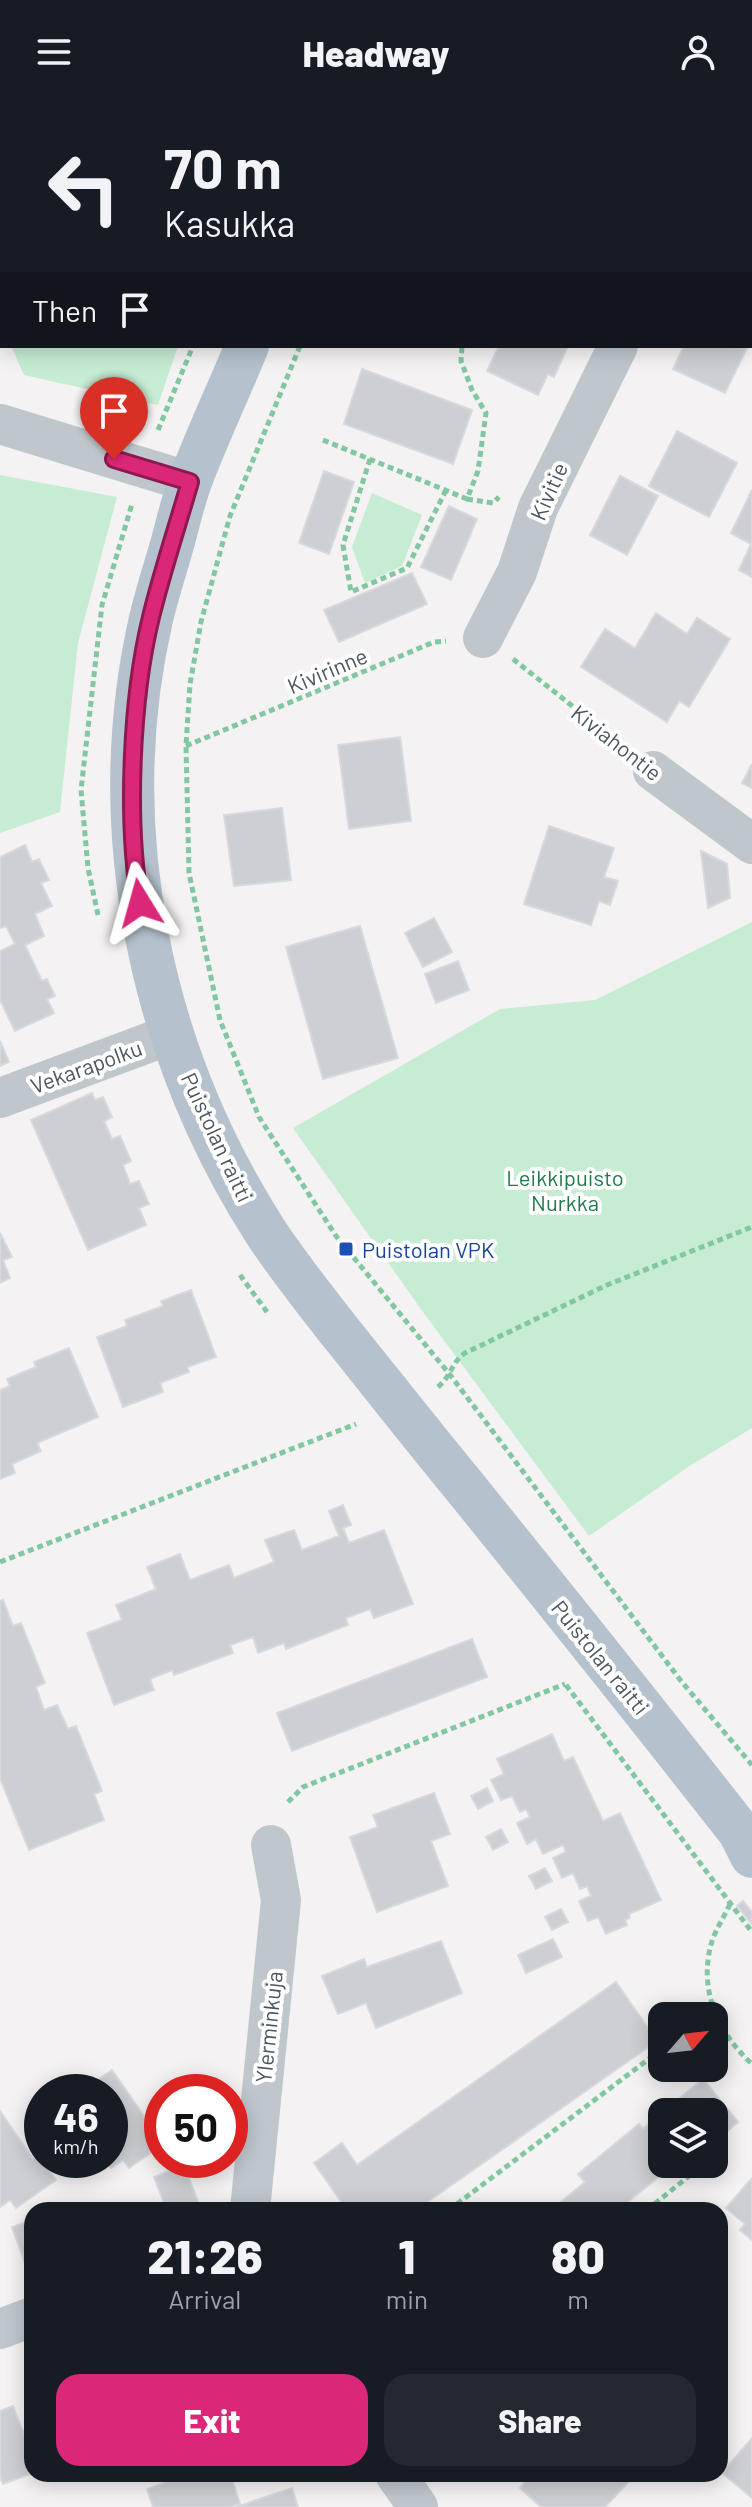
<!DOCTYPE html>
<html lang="en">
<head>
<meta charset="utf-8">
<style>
	:root { --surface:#171b24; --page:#242831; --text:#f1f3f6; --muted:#9ea1a6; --accent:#db2777 }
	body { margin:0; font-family:Barlow,sans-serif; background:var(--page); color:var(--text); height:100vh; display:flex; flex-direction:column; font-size:30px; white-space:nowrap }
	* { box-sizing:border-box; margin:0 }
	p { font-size:26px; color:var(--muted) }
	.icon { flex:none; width:44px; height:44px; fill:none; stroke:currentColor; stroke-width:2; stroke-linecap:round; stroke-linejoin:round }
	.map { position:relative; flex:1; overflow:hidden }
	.drawer { position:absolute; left:24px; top:2098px; width:704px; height:280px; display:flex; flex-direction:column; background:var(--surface); border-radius:24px; box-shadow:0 4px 20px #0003 }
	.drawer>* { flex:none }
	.guide { position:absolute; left:0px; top:0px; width:752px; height:244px; box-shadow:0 4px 20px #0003; background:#171b24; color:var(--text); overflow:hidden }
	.needle { width:52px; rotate:62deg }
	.tools { position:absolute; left:648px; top:1898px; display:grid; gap:16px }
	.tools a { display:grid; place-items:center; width:80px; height:80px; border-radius:16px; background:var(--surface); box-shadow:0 4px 20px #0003; font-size:40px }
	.speed { position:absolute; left:24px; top:1970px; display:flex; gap:16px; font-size:40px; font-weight:700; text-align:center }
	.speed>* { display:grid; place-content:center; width:104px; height:104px; border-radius:50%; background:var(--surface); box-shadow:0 4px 20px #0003; line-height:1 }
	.speed small { font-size:20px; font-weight:400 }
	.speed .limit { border:12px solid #d22; background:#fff; color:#111 }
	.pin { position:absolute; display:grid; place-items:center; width:68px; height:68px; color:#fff; margin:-82px -34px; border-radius:50% 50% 50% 0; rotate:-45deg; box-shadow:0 0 8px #0007 }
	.pin .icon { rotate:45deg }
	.me { position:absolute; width:88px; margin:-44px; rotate:352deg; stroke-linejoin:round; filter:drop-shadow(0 0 6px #0008) }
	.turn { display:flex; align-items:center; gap:28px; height:168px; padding:0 32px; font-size:36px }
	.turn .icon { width:104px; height:104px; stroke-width:2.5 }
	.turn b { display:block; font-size:56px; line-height:68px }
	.then { display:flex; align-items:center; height:76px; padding:0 32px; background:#0003; gap:16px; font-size:30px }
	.eta { display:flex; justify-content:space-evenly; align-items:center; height:136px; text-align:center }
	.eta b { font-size:48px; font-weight:800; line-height:56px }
	.button { display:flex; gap:16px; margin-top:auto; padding:16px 32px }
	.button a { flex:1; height:92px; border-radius:24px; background:var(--accent); color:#fff; font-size:32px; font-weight:800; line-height:92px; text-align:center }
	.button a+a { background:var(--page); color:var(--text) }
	header { display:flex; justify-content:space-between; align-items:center; height:104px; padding:0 32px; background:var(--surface); font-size:36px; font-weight:800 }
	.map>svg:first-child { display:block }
	.green { fill:#c6ecd3 }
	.building { fill:#cdcfd4; stroke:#d7d9dd; stroke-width:2 }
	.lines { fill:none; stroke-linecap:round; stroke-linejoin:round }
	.path { stroke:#81c7a2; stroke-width:5; stroke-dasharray:6 4; stroke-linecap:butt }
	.minor { stroke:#bfc7cd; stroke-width:40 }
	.major { stroke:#b5c2ce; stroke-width:44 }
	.route-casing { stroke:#8e194d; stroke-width:20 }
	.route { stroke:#db2777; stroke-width:14 }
	.transit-dot { fill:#1a4fb4; stroke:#fff; stroke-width:3 }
	.labels { text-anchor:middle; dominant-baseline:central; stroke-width:8; stroke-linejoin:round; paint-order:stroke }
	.street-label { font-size:22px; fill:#4b565e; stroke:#fff }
	.park-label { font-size:22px; fill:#217a4a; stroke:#fff }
	.transit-label { font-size:22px; fill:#164399; stroke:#fff; text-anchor:start }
</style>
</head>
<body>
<header><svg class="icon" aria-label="menu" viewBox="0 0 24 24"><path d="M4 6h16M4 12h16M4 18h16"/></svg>Headway<svg class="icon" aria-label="person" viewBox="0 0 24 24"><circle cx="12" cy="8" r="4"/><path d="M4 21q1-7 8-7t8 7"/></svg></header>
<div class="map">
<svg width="752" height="2403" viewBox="0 0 752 2403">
	<rect width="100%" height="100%" fill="#f4f2f2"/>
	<g class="green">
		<path d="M0,0H258L2,2V221Z"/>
		<path d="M11,242H178L158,301L24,271Z"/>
		<path d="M0,371L117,393L78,539L60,708L0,729Z"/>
		<path d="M372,389L422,411L402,462L365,479L352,443Z"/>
		<path d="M752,818V1324L688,1363L589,1432L423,1208L293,1024L500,905L595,896Z"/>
	</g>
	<g class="building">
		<path d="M453,0H553L453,2Z"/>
		<path d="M499,242H568L554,273L548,270L538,291L487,267Z"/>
		<path d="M684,242H748L725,289L673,265Z"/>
		<path d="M362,265L472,306L453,360L344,320Z"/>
		<path d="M677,327L737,359L709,413L649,382Z"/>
		<path d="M324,367L354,378L329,450L299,439Z"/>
		<path d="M620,372L658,392L627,451L590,431Z"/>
		<path d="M752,386V473L739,466L751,440L731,429Z"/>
		<path d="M449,402L477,415L451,476L421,463Z"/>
		<path d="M412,469L427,500L339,538L324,506Z"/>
		<path d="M656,509L687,530L697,514L730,535L689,603L679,597L667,618L581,563L605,525L635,544Z"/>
		<path d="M400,633L411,717L349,725L338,641Z"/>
		<path d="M752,660V684L742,679Z"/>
		<path d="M282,704L291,776L234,782L224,711Z"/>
		<path d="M549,722L614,744L604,773L618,777L610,801L599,797L591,821L524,800Z"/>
		<path d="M25,741L32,758L39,755L49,776L41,779L52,802L35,810L44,832L25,841L42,877L47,875L55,892L47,895L54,909L15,927L0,896V847L15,840L6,822L0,824V753Z"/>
		<path d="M701,747L727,760L730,794L708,804Z"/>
		<path d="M434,814L452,848L423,863L405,829Z"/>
		<path d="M360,822L398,954L323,975L286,843Z"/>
		<path d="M458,857L469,886L436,899L425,870Z"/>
		<path d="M0,937L9,958L0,962Z"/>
		<path d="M92,989L95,996L103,993L112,1013L104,1017L112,1035L120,1032L131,1057L123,1061L130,1080L139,1077L149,1100L139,1104L146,1121L88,1146L31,1016Z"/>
		<path d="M0,1129L12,1153L3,1156L10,1174L0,1179Z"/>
		<path d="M191,1186L216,1253L187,1263L189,1268L160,1279L163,1288L123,1303L97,1233L127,1222L125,1216L163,1202L161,1197Z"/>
		<path d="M69,1244L98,1313L37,1339L41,1347L12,1360L15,1369L0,1375V1286L10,1282L7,1275L36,1263L34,1258Z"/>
		<path d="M343,1401L351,1421L343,1424L349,1439L384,1426L413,1500L374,1514L370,1505L346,1514L348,1521L286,1545L284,1539L258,1549L253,1533L230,1541L233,1549L174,1571L172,1566L150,1575L154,1586L114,1601L87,1529L122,1516L116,1501L156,1485L147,1463L180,1450L190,1476L229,1461L234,1474L274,1458L265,1436L294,1426L302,1446L339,1432L329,1407Z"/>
		<path d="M3,1496L13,1522L21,1519L45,1579L36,1583L44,1606L57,1601L68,1625L76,1622L102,1687L94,1690L104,1716L29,1746L0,1674V1497Z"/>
		<path d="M472,1535L487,1573L292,1647L277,1609Z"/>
		<path d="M552,1630L564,1657L573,1653L603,1717L620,1709L661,1796L629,1810L630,1814L625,1816L627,1821L606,1830L598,1813L588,1817L579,1797L591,1792L587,1782L580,1785L573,1769L562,1774L553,1754L566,1748L563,1741L543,1750L536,1735L527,1740L517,1719L530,1713L526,1705L520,1708L512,1692L501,1696L491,1676L504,1670L497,1655Z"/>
		<path d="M487,1684L493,1697L478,1705L471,1692Z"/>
		<path d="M434,1689L450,1730L431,1737L448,1782L377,1808L350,1733L378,1723L373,1711Z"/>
		<path d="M501,1725L508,1738L493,1746L486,1733Z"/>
		<path d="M545,1764L552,1777L536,1785L529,1772Z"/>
		<path d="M743,1797L752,1808L751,1819L737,1802Z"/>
		<path d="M561,1805L568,1818L552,1826L545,1813Z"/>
		<path d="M553,1835L562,1853L526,1869L518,1851Z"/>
		<path d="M441,1837L462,1889L376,1924L366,1899L338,1910L322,1872L364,1855L367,1863Z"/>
		<path d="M616,1878L657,1937L416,2106H347L314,2059L342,2039L357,2061Z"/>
		<path d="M112,1966L146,2015L151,2011L162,2027V2041L129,2064L123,2056L111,2064L105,2056H110V1988H81Z"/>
		<path d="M703,1975L738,2018L714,2038V2008H663Z"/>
		<path d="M0,2007L33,2055L38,2051L56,2076L16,2104L10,2096L0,2103Z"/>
		<path d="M662,2009V2060H687L677,2068L672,2062L618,2106H565L560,2099L585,2078L578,2070L639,2020L643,2025Z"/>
		<path d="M184,2061L198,2098L175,2106H167L154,2073Z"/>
		<path d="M752,2074V2136L740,2126L745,2120L726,2104Z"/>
		<path d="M32,2116V2157L25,2159L12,2123Z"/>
		<path d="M13,2302L29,2343L32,2342V2369L3,2380L0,2373V2307Z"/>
		<path d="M752,2334V2394L722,2369Z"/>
		<path d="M189,2370H230L240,2400L230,2403H153L147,2385Z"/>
		<path d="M533,2370H630L633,2373L605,2403H541L520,2384Z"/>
		<path d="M292,2384L298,2403H236Z"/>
	</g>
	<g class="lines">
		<g class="path">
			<path d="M273,2L274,0"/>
			<path d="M388,2L389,0"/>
			<path d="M580,2L581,0"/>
			<path d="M300,242L230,412L201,518L190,580L186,642L189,769L220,916L259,1013L336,1132L451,1272L681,1577L752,1661"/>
			<path d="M158,326L193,242"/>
			<path d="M323,336L467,395L478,367L486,309L472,286L461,257L462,242"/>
			<path d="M370,355L343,441L351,488L407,464L446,386"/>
			<path d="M467,395L493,399L499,393"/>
			<path d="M513,555L624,643"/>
			<path d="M186,642L434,538L446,537"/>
			<path d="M98,811L88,764L81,686L102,501L132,400"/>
			<path d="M240,1171L267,1208"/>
			<path d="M438,1283C452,1271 451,1259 465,1249L607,1181L752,1123"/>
			<path d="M0,1458L356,1320"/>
			<path d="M566,1581L752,1828"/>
			<path d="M288,1698L303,1683L565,1580"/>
			<path d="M730,1800C725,1811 718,1822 713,1834C697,1882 716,1927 752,1960"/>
			<path d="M714,2052L725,2043"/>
			<path d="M449,2106L662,1945"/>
			<path d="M647,2106L704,2060"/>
		</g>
		<g class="minor">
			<path d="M738,2L739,0"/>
			<path d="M0,320L190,378"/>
			<path d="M483,534L517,468L538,404L618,242"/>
			<path d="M653,667L752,740"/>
			<path d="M0,994L172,930"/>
			<path d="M250,2106L281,1796L271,1741"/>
			<path d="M0,2225L32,2213"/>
			<path d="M395,2370L418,2403"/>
		</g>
		<g class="major">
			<path d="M334,2V0"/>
			<path d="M247,242C229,286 208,330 191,375C183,396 178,419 172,441C165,465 157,490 151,515C103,724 150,947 265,1127C288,1162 315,1196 341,1229C382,1280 422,1331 464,1382C557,1497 649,1612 740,1728L752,1752"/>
		</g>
	</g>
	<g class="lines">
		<defs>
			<path id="route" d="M114,355L190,378C177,423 162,468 151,513C131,595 126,717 140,799"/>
		</defs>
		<use href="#route" class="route-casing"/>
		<use href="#route" class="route"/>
	</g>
	<rect class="transit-dot" x="338" y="1137" width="16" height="16" rx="4"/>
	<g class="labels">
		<g class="street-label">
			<text transform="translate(548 387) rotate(-66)">Kivitie</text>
			<text transform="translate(327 566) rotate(-23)">Kivirinne</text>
			<text transform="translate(617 638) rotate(38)">Kiviahontie</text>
			<text transform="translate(86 962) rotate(-20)">Vekarapolku</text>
			<text transform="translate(218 1033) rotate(65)">Puistolan raitti</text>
			<text transform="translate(601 1553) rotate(51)">Puistolan raitti</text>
			<text transform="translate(268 1923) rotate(-84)">Ylerminkuja</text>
		</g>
		<g class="park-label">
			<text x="565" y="1073">Leikkipuisto<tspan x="565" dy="25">Nurkka</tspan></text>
		</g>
		<g class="transit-label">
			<text x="362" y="1145">Puistolan VPK</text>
		</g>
	</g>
</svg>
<div class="tools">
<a><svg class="needle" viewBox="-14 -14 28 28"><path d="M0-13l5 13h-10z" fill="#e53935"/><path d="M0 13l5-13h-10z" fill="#9ea1a6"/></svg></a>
<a><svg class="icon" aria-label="layers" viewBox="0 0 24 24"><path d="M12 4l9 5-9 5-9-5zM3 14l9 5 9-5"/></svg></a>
</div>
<div class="speed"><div>46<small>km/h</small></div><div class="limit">50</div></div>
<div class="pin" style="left:114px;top:355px;background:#d93025"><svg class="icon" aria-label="arrive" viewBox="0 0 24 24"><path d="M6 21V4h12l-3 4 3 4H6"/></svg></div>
<svg class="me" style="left:140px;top:799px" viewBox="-20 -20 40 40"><path d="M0-17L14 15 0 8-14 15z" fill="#db2777" stroke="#fff" stroke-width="4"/></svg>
<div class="guide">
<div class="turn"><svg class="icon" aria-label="left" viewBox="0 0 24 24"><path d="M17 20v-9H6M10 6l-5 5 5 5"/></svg><div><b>70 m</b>Kasukka</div></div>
<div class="then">Then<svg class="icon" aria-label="arrive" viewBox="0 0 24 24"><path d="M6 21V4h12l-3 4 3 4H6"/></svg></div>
</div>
<section class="drawer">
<div class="eta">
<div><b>21:26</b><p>Arrival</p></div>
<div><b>1</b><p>min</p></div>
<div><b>80</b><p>m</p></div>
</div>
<div class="button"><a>Exit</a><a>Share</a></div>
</section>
</div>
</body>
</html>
